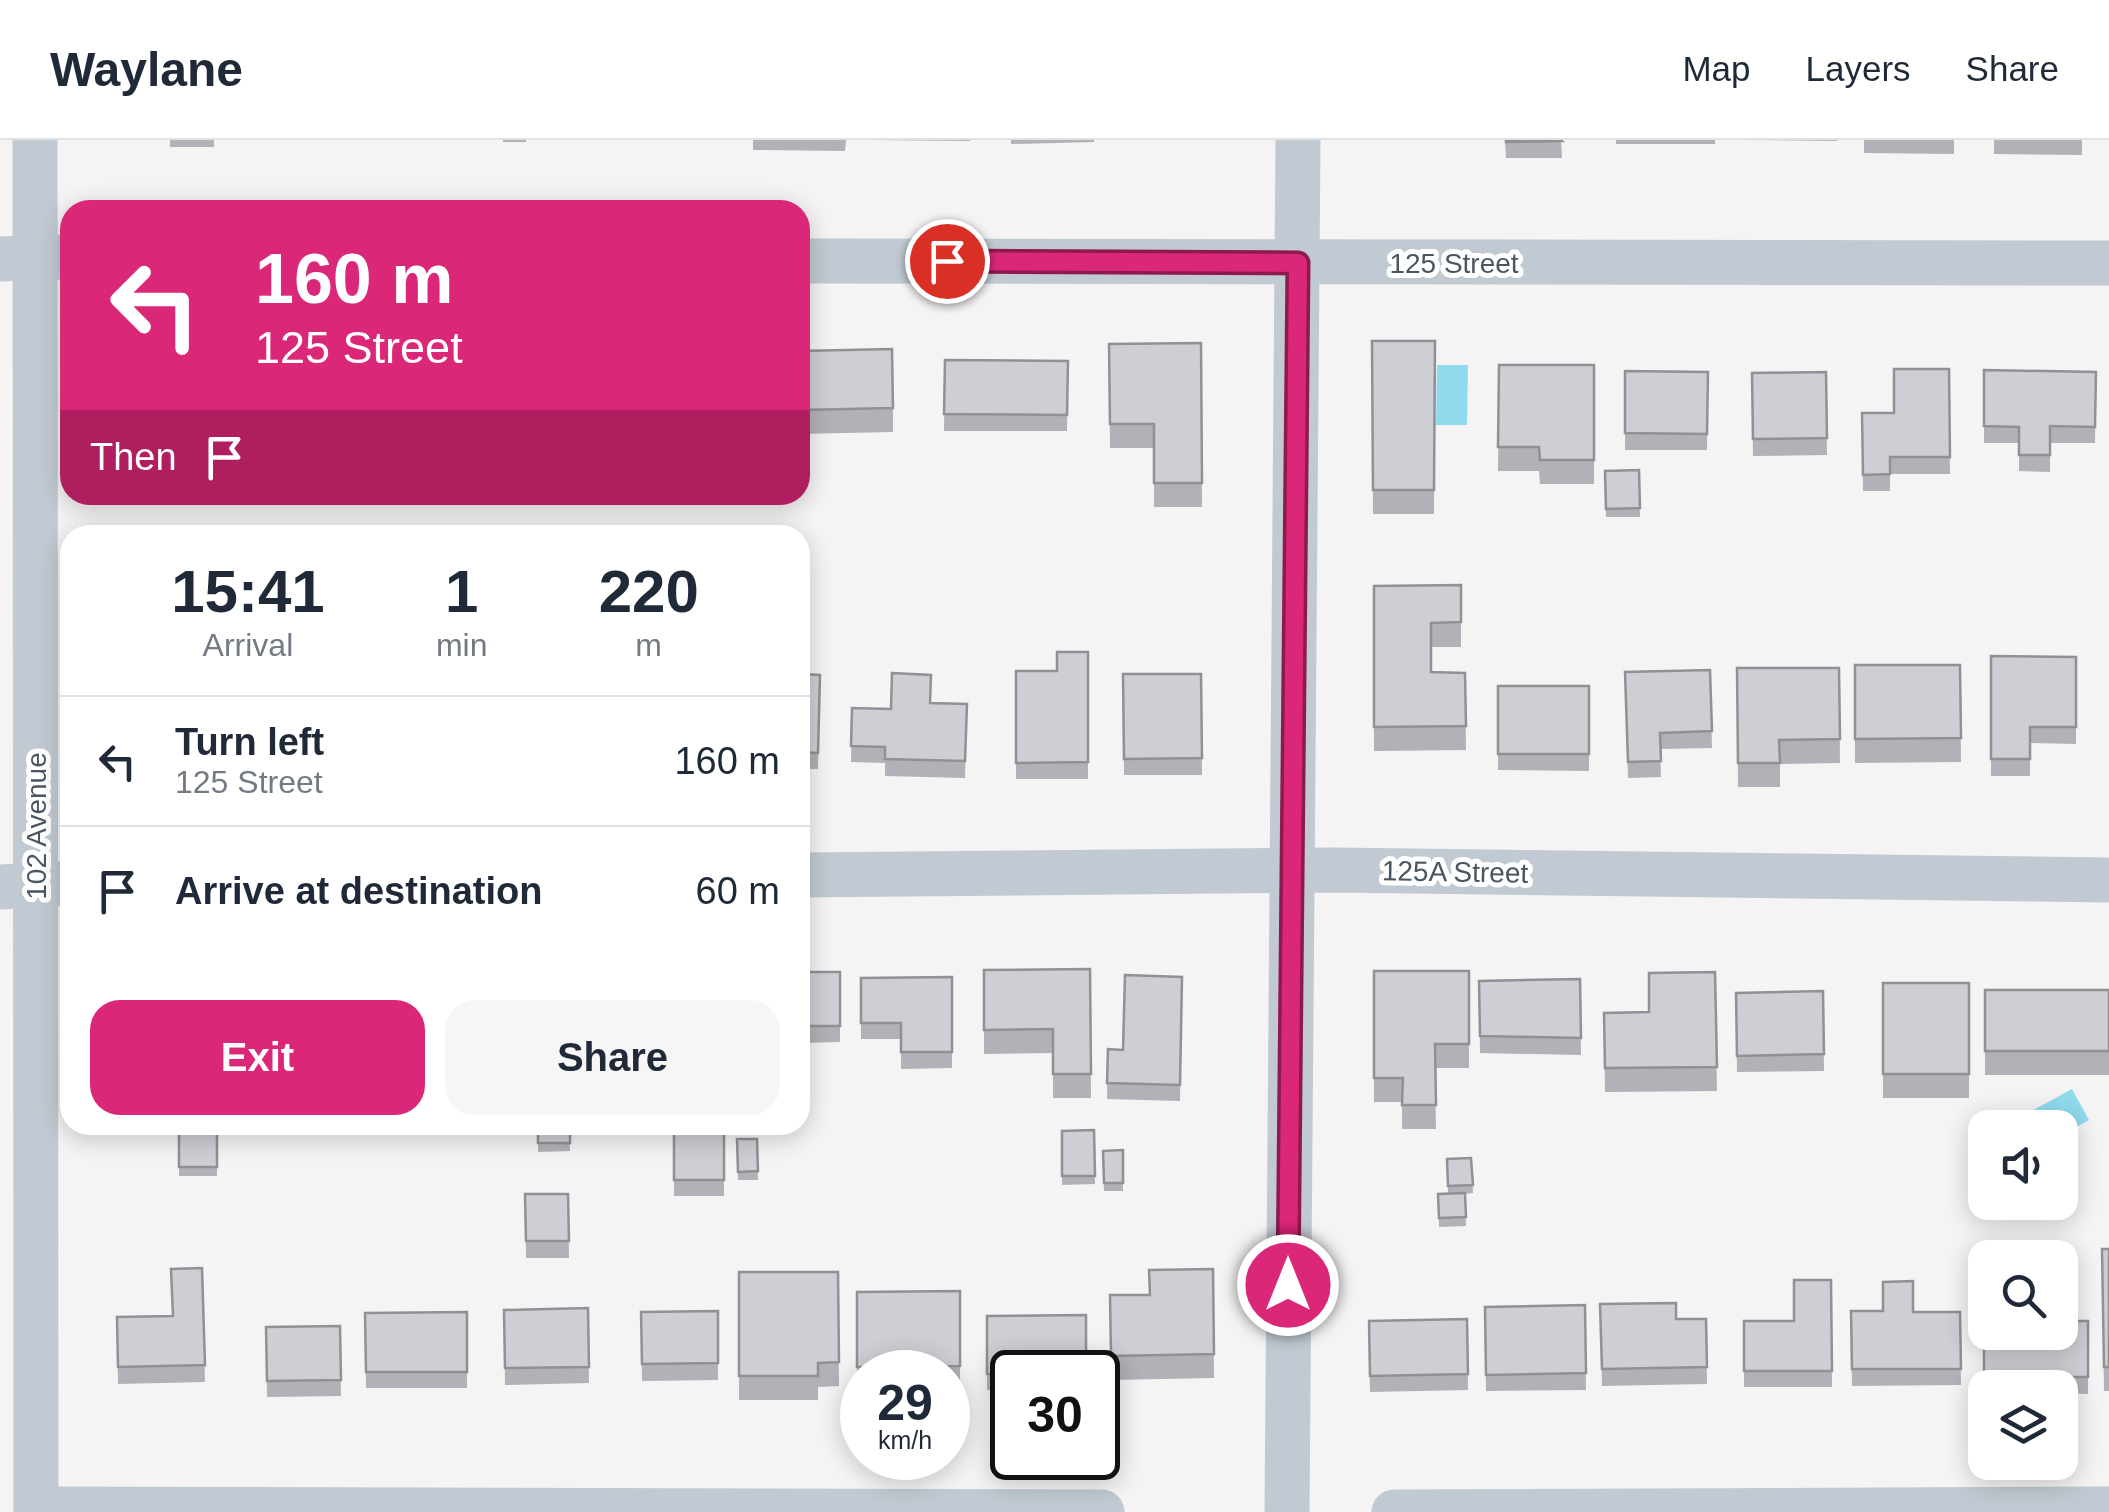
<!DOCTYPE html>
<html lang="en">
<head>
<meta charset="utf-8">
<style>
	:root { --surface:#fff; --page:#f6f6f7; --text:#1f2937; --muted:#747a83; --line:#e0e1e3; --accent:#db2777 }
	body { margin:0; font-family:Helvetica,sans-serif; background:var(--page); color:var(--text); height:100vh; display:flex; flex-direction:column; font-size:38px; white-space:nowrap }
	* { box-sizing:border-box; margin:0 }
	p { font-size:32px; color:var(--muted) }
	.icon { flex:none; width:55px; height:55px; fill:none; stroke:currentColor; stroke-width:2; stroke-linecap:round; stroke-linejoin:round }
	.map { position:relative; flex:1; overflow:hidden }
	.drawer { position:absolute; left:60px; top:385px; width:750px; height:610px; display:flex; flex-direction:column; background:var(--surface); border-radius:30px; box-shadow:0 5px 25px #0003 }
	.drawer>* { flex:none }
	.top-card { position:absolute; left:60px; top:60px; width:750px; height:305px; border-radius:30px; box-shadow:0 5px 25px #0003; background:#db2777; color:#fff; overflow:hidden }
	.fabs { position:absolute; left:1968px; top:970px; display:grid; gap:20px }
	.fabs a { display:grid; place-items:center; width:110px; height:110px; border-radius:20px; background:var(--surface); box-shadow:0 5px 25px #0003; font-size:50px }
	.speed { position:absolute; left:840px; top:1210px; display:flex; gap:20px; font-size:50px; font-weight:700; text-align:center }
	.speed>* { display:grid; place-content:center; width:130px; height:130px; border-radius:50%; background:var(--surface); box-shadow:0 5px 25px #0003; line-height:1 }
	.speed small { font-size:25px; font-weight:400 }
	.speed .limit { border:5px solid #111; border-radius:15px; background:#fff; color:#111 }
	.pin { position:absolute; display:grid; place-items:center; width:85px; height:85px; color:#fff; margin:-42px; border:5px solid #fff; border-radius:50%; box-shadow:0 2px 10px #0007 }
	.me { position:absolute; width:110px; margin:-55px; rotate:0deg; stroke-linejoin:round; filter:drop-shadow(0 0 8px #0008) }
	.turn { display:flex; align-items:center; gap:35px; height:210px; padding:0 30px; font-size:45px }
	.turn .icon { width:130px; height:130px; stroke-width:2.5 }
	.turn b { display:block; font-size:70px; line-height:85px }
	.then { display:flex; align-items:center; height:95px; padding:0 30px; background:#0003; gap:20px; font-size:38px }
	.eta { display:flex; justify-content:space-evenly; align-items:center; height:170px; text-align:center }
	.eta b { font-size:60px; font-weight:600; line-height:70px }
	.action { display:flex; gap:20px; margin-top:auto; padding:20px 30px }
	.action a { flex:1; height:115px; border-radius:30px; background:var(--accent); color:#fff; font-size:40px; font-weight:600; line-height:115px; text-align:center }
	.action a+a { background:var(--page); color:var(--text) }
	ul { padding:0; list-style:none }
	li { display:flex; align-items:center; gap:30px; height:130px; padding:0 30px; border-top:2px solid var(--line) }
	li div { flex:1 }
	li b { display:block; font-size:38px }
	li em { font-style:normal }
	header { display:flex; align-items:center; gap:60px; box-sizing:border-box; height:140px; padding:0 50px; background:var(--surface); border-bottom:2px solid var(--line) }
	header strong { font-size:48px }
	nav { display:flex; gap:55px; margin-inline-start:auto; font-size:35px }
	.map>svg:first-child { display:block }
	.water { fill:#90daee }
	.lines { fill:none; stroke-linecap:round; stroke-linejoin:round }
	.street { stroke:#c1cad2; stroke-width:45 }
	.wall { fill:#b0b2b7 }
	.building { fill:#cdcfd5; stroke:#909195; stroke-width:2.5 }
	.route-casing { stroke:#8e194d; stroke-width:25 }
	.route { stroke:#db2777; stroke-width:18 }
	.labels { text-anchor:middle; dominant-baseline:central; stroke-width:10; stroke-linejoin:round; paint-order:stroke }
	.street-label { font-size:28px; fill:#4a5661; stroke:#fff }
</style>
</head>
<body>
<header>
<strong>Waylane</strong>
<nav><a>Map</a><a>Layers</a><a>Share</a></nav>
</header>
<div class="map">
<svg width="2109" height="1372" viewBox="0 0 2109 1372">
	<rect width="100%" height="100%" fill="#f5f3f3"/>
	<g class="water">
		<path d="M1437,225H1468L1467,285H1436Z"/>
		<path d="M2072,949L2089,980L2060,996V988L2016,987L2013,981Z"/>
	</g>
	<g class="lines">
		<g class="street">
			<path d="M35,0L36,1372"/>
			<path d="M0,119L70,117"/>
			<path d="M800,121L2109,123"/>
			<path d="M800,735L1335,730L2109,740"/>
			<path d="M0,747L70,743"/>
			<path d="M36,1369L1102,1372"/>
			<path d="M1287,1372L1298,0"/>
			<path d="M1394,1372L2109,1369"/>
		</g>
	</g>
	<g class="wall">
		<rect x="170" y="0" width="44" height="7"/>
		<rect x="503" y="0" width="23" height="2"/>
		<path d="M753,0H846L845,11L753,10Z"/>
		<path d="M871,0H970V1Z"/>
		<path d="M1011,0H1094V2L1011,4Z"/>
		<path d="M1505,0H1561L1562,18H1506Z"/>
		<rect x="1616" y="0" width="99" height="4"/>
		<path d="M1746,0H1837V1Z"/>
		<path d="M1864,0H1954V14L1864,13Z"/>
		<path d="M1994,0H2082V15L1994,14Z"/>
		<path d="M1372,201H1435L1434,374H1373Z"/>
		<path d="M1201,203L1202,367H1154V308H1110L1109,204Z"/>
		<path d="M800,211L893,268V292L800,294Z"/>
		<path d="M945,220L1068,221L1067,291H944Z"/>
		<path d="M1499,225H1594V344H1540L1539,331H1498Z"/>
		<path d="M1949,229L1950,334H1890V351H1863L1862,273H1894Z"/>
		<path d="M1984,230L2096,232L2095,303H2050V332L2019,331V303H1984Z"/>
		<path d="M1625,231L1708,232L1707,310H1625Z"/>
		<path d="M1826,232L1827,315L1753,316L1752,233Z"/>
		<path d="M1639,330L1640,377H1606L1605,331Z"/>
		<path d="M1461,445V507H1431V532L1465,533L1466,610L1374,611V446Z"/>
		<path d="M1088,512V639H1016V531H1057Z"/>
		<path d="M1991,516L2076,517V604L2030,603V636H1991Z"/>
		<path d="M1855,525H1960L1961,622L1855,623Z"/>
		<path d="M1737,528H1839L1840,623L1780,624V647H1738Z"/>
		<path d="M1710,530L1712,608L1660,609L1661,637L1628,638L1625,532Z"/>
		<path d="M800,534L820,535L818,629H800Z"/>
		<path d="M1123,534H1201L1202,635H1124Z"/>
		<path d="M1498,546H1589V631L1498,630Z"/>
		<path d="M930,563L967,564L965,638L885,636V623L851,622L852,568L891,569Z"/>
		<path d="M1090,829L1091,958H1053V913L984,914V830Z"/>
		<path d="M1374,831H1469V928H1435L1436,989H1402V962H1374Z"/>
		<path d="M800,832H840V902L800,903Z"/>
		<path d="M1715,832L1717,951L1605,952L1604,873L1649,872Z"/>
		<path d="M952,837V928L901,929V899H861V838Z"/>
		<path d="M1182,837L1180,961L1107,959L1108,909L1123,910Z"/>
		<path d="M1580,839L1581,915L1480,913L1479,841Z"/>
		<rect x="1883" y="843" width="86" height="115"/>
		<rect x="1985" y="850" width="124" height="85"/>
		<path d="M1823,851L1824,931L1737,932L1736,853Z"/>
		<rect x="179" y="985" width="38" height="51"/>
		<path d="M538,985H570V1011L538,1012Z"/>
		<rect x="674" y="986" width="50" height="70"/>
		<path d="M1094,990L1095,1044L1062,1045V991Z"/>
		<path d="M737,999H757L758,1040H738Z"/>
		<path d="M1123,1010V1051H1104L1103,1011Z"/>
		<path d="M1471,1018L1473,1053L1465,1054L1466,1086L1439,1087L1438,1054H1448L1447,1019Z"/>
		<path d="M525,1054H568L569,1118H526Z"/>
		<path d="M2102,1109H2109V1251H2104Z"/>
		<path d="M202,1128L205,1242L118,1244L117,1177L172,1176Z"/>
		<path d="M1213,1129L1214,1238L1111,1240L1110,1155H1149V1130Z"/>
		<path d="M739,1132H838L839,1246L818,1247V1260H739Z"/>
		<path d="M1831,1140L1832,1247H1744V1181H1794Z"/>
		<path d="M960,1151V1250H948V1232H862V1251H857V1152Z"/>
		<path d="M1984,1154L1985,1192L2088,1181V1254L2060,1253V1248H1985V1253H1984Z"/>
		<path d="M1600,1164L1676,1179H1706L1707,1244L1602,1246Z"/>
		<path d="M1585,1165L1586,1250L1486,1251L1485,1167Z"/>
		<path d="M588,1168L589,1243L505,1245L504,1170Z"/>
		<path d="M718,1171V1240L642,1241L641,1172Z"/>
		<path d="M1851,1171L1960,1172L1961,1245L1852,1246Z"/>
		<path d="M467,1172V1248H366L365,1173Z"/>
		<path d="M987,1176L1012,1232V1250H987Z"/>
		<path d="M1467,1179L1468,1250L1370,1252L1369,1181Z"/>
		<path d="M340,1186L341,1256L267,1257L266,1187Z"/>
	</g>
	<g class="building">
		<path d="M1506,0H1561L1562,1L1506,2Z"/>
		<path d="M1372,201H1435L1434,350H1373Z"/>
		<path d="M1201,203L1202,343H1154V284H1110L1109,204Z"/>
		<path d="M892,209L893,268L800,270V211Z"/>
		<path d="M945,220L1068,221L1067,275L944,274Z"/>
		<path d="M1499,225H1594V320H1540L1539,307H1498Z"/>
		<path d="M1894,229H1949L1950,317H1890V334L1863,335L1862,273H1894Z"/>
		<path d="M1984,230L2096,232L2095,287L2050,286V315H2019V287L1984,286Z"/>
		<path d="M1625,231L1708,232L1707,294L1625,293Z"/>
		<path d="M1826,232L1827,298L1753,299L1752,233Z"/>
		<path d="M1639,330L1640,368L1606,369L1605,331Z"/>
		<path d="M1461,445V482L1431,483V532L1465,533L1466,586L1374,587V446Z"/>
		<path d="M1057,512H1088V622L1016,623V531H1057Z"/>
		<path d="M1991,516L2076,517V587H2030V619H1991Z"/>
		<path d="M1855,525H1960L1961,598L1855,599Z"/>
		<path d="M1737,528H1839L1840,599L1779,600L1780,623H1738Z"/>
		<path d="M1710,530L1712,591L1660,593L1661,621L1628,622L1625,532Z"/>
		<path d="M892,533L931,535L930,563L967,564L965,621L885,619V607L851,606L852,568L891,569Z"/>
		<path d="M800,534L820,535L818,613L800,612Z"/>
		<path d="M1123,534H1201L1202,618L1124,619Z"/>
		<rect x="1498" y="546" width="91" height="68"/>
		<path d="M1090,829L1091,934H1053V889L984,890V830Z"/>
		<path d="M1374,831H1469V904H1435L1436,965H1402L1403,938H1374Z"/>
		<rect x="800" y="832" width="40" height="54"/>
		<path d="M1715,832L1717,927L1605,928L1604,873L1649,872V833Z"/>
		<path d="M1125,835L1182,837L1180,945L1107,943L1108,909L1123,910Z"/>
		<path d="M952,837V912H901V883H861V838Z"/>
		<path d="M1580,839L1581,898L1480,896L1479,841Z"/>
		<rect x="1883" y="843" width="86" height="91"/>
		<rect x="1985" y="850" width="124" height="61"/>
		<path d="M1823,851L1824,914L1737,916L1736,853Z"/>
		<rect x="179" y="985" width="38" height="42"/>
		<rect x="538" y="985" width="32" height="18"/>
		<rect x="674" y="986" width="50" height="54"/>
		<path d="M1094,990L1095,1036H1062V991Z"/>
		<path d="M737,999H757L758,1031L738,1032Z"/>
		<path d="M1123,1010V1043H1104L1103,1011Z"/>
		<path d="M1471,1018L1473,1045L1448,1046L1447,1019Z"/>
		<path d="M1465,1053L1466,1077L1439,1078L1438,1054Z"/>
		<path d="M525,1054H568L569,1101H526Z"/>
		<path d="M2102,1109H2109V1227H2104Z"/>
		<path d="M202,1128L205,1225L118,1227L117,1177L173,1176L171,1129Z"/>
		<path d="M1213,1129L1214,1214L1111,1216L1110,1155H1150L1149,1130Z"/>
		<path d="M739,1132H838L839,1222L818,1223V1236H739Z"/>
		<path d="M1794,1140H1831L1832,1231H1744V1181H1794Z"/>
		<path d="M1913,1141V1172H1960L1961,1229H1852L1851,1171H1883V1142Z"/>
		<path d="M960,1151V1226L857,1227V1152Z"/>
		<path d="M1984,1154L1985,1192H2060V1181H2088V1237H1984Z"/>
		<path d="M1676,1163V1179H1706L1707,1227L1602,1229L1600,1164Z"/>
		<path d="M1585,1165L1586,1233L1486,1235L1485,1167Z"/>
		<path d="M588,1168L589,1227L505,1228L504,1170Z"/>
		<path d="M718,1171V1223L642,1224L641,1172Z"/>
		<path d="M467,1172V1232H366L365,1173Z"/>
		<path d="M1086,1175V1232L987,1234V1176Z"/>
		<path d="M1467,1179L1468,1234L1370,1236L1369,1181Z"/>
		<path d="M340,1186L341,1240L267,1241L266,1187Z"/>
	</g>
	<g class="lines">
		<defs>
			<path id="route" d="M947,121L1298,123L1288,1145"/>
		</defs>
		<use href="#route" class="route-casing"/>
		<use href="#route" class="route"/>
	</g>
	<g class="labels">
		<g class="street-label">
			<text x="1454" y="123">125 Street</text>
			<text transform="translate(36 686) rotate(-90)">102 Avenue</text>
			<text transform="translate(1455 732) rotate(1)">125A Street</text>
		</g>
	</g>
</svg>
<div class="fabs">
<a><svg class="icon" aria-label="sound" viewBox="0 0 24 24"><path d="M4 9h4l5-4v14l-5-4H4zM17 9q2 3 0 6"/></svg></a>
<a><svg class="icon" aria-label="search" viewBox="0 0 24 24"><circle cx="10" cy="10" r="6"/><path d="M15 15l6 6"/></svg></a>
<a><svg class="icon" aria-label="layers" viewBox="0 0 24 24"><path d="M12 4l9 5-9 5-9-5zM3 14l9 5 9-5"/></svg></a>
</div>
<div class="speed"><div>29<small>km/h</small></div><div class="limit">30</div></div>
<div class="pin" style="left:947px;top:121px;background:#d93025"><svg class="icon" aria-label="arrive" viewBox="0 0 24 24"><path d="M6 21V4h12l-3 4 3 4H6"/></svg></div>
<svg class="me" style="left:1288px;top:1145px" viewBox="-20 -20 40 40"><circle r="17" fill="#db2777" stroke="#fff" stroke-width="3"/><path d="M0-11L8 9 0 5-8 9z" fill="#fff"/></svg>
<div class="top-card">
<div class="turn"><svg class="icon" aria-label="left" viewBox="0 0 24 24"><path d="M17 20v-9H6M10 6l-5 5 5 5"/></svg><div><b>160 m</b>125 Street</div></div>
<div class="then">Then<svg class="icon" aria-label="arrive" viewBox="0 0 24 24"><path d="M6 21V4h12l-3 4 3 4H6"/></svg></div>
</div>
<section class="drawer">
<div class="eta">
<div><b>15:41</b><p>Arrival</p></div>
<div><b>1</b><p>min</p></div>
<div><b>220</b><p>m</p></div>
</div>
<ul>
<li><svg class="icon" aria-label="left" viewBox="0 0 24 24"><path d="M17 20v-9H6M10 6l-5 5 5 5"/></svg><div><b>Turn left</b><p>125 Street</p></div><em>160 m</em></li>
<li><svg class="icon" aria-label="arrive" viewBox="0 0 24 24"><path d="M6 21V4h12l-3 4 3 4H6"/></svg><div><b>Arrive at destination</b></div><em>60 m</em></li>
</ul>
<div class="action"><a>Exit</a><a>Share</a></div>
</section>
</div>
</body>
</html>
